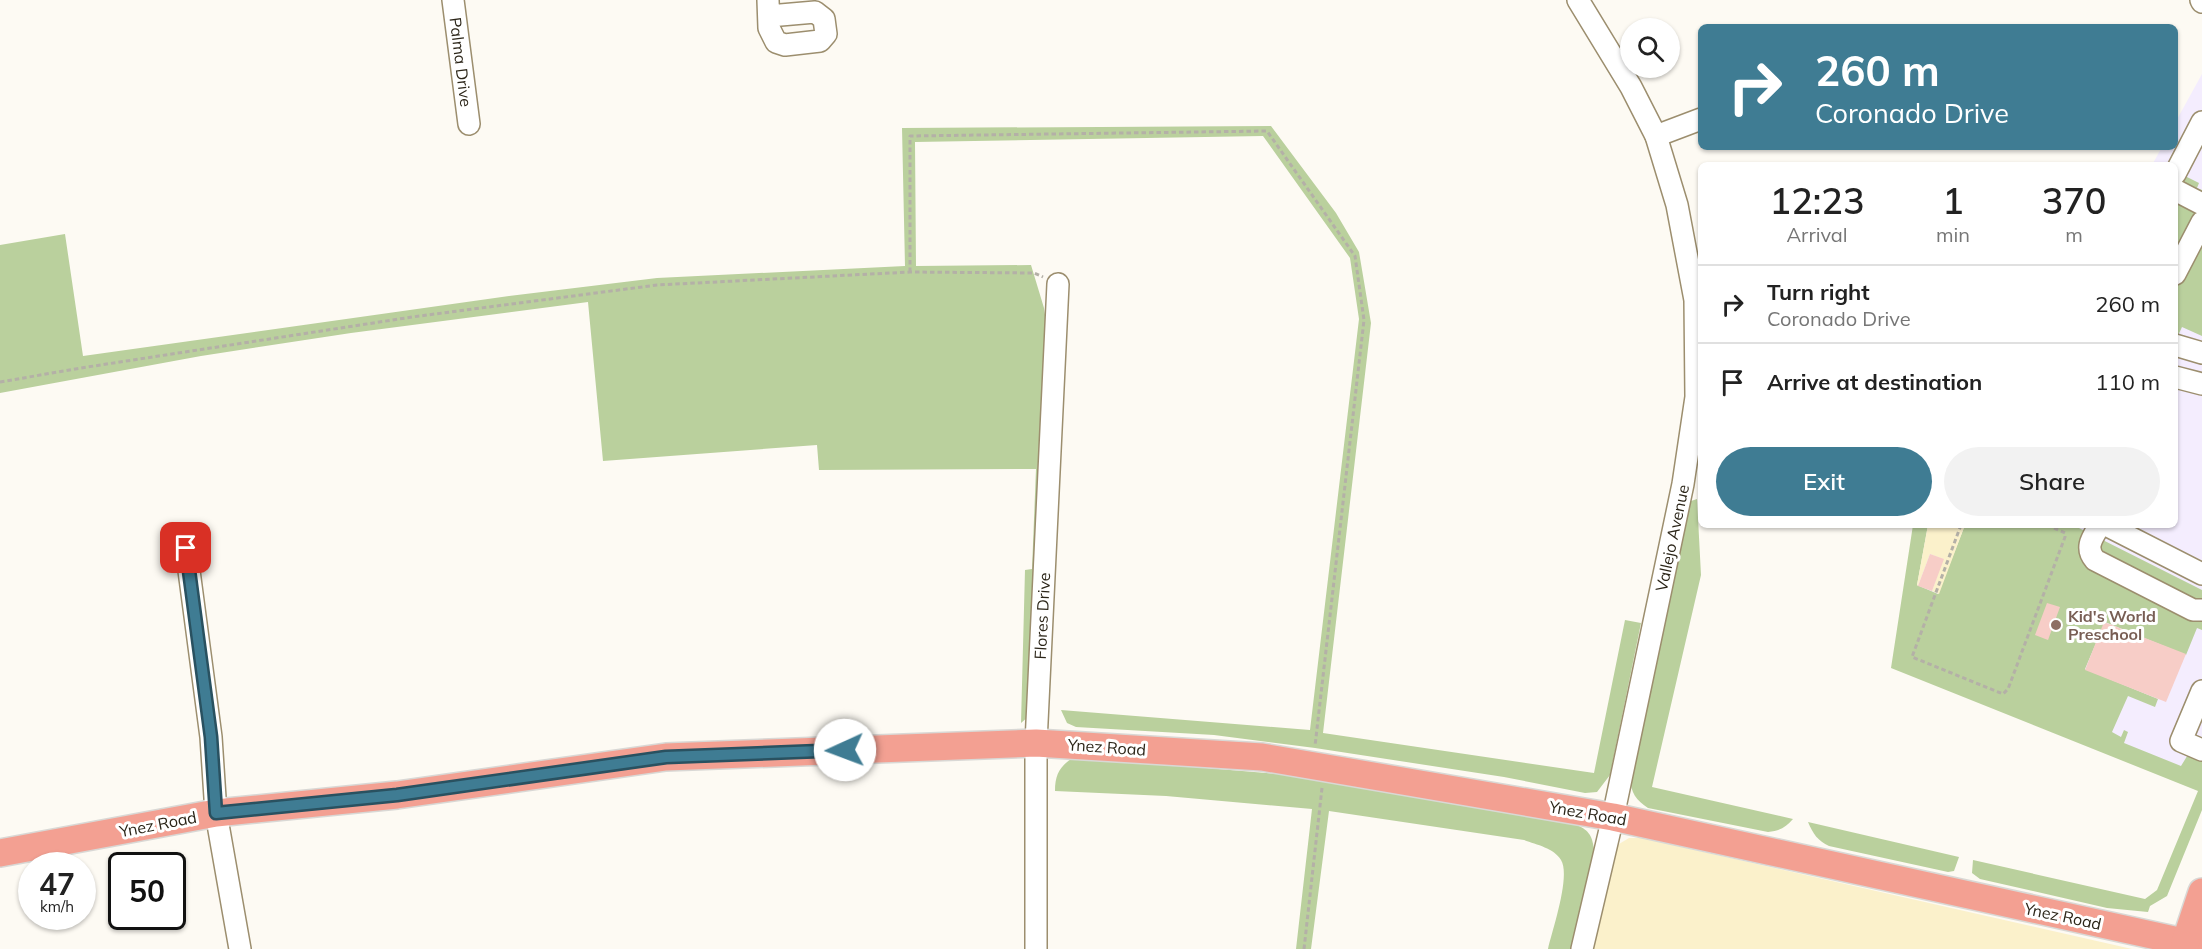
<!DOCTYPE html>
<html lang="en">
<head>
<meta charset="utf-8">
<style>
	:root { --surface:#fff; --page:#f2f2f2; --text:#222; --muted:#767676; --line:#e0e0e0; --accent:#3f7c93 }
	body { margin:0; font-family:Mulish,sans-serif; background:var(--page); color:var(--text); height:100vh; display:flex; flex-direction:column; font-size:22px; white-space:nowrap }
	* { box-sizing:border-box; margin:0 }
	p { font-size:20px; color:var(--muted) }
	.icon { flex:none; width:33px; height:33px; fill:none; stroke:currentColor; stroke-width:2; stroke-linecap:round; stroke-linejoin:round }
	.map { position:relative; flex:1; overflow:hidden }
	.sheet { position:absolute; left:1698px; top:162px; width:480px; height:366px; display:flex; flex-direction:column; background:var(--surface); border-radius:9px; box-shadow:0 2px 4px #0004 }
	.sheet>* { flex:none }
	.top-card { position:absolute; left:1698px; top:24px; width:480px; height:126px; border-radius:9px; box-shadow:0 2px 4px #0004; background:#3f7c93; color:#fff; overflow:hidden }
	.fabs { position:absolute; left:1620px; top:18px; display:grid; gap:12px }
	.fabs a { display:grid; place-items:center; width:60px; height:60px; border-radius:50%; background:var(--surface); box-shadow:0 2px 4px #0004; font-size:30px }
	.speed { position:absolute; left:18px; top:852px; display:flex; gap:12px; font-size:30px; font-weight:700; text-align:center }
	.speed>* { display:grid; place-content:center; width:78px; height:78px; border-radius:50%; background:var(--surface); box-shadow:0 2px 4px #0004; line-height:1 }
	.speed small { font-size:15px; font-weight:400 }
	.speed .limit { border:3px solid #111; border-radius:9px; background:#fff; color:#111 }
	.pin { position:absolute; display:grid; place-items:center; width:51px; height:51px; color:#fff; margin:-26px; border-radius:12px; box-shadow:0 3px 9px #0006 }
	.me { position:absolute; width:66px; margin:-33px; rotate:268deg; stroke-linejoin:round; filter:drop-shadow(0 0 4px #0008) }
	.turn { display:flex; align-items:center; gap:21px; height:126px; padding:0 18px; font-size:27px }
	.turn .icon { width:78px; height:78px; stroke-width:2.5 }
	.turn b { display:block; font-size:42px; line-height:51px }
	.eta { display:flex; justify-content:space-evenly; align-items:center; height:102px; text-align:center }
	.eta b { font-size:36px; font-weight:600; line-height:42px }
	.primary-button { display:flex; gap:12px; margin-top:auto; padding:12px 18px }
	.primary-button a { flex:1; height:69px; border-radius:36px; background:var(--accent); color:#fff; font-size:24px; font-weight:600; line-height:69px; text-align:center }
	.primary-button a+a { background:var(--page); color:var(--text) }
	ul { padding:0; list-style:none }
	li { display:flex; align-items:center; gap:18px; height:78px; padding:0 18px; border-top:2px solid var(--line) }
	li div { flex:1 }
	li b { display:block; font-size:22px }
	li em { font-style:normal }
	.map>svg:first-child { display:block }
	.education { fill:#f4edfe }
	.green { fill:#bad09d }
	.sand { fill:#fbf1cb }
	.building { fill:#f7cdc7 }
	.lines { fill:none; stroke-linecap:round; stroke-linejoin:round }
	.minor-casing { stroke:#9c8e6e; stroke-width:24 }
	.major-casing { stroke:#d9d8d5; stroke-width:30 }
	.path { stroke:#b4b0a7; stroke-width:3; stroke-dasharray:4.5 3; stroke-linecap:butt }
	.minor { stroke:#fff; stroke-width:21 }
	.major { stroke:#f3a092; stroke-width:27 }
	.route-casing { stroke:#295160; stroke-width:15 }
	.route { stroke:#3f7c93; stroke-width:10 }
	.education-dot { fill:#8d6e63; stroke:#fff; stroke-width:2 }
	.labels { text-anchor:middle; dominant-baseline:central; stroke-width:6; stroke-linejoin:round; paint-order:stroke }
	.street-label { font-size:16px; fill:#2b2518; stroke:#fff }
	.education-label { font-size:16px; font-weight:bold; fill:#785e54; stroke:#fff; text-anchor:start }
</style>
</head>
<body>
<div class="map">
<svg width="2202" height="949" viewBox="0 0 2202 949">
	<rect width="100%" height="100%" fill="#fdfaf3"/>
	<path class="education" d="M2202,74V784L1904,661L1928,525H2175V165H2152L2162,147H2175V123Z"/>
	<g class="green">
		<path d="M1271,126L1336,213L1359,252L1371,323L1323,733L1594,773L1625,620L1641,623L1610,775L1597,792L1585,793L1504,777L1315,748L1214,735L1076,727L1067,723L1061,710L1310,730L1359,319L1350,258L1263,136L915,142L916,266L1031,265L1044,308L1048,333L1029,716L1021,723L1025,570L1032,569L1036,469L819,470L817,445L603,461L588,302L351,333L201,356L0,393V245L65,234L83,356L509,296L657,278L905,266L902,128Z"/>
		<path d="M2175,171L2199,183L2197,188L2202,190V336L2182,327L2175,342Z"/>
		<path d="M1697,499L1701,575L1652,787L1793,819C1786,827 1780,831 1768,832L1648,808C1636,800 1631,793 1630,778L1687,511L1691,501Z"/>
		<path d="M1913,525H1928L1917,585L1938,594L1965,525H2073L2202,590V630L2197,628L2186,655L2105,622L2085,669L2158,699L2155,707L2128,696L2112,732L2121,737L2124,730L2128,732L2124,743L2181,766L2189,753L2202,758V810L2167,896L2150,906L2148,912L2107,908L1980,879L1972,873L1973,860L2145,899L2157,890L2198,791L1891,668Z"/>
		<path d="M1074,757L1290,775L1575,824C1588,830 1592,834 1594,849L1572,949H1548C1552,931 1571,876 1561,860C1554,848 1537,845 1524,840L1329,811L1311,949H1296L1312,809L1166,796L1055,791C1055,774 1060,766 1074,757Z"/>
		<path d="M1808,822L1959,857L1954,871L1948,872L1829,846C1818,841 1813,834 1808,822Z"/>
	</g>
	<g class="sand">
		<path d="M1928,525H1965L1939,594L1932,591L1943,559L1930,554L1918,586L1917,585Z"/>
		<path d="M1629,838H1642L2132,949H1589L1613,854L1619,844Z"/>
	</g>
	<g class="building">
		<path d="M1930,554L1944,559L1932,591L1918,586Z"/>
		<path d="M2047,603L2060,607L2048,640L2035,635Z"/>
		<path d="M2104,622L2186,654L2166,702L2085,670Z"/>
	</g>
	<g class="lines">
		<defs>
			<g id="minor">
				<path d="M453,0L469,124"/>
				<path d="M768,0L769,28L776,42L785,45L820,41L826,34L824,19L815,12L769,16"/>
				<path d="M1578,0L1631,87L1656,136L1677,205L1695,300L1696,397L1683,484L1613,817L1582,949"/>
				<path d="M2201,0L2202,2"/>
				<path d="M1656,136L1701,119"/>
				<path d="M2175,174L2202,122"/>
				<path d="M2175,190L2202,204"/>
				<path d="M2175,274L2202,222"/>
				<path d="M2175,345L2202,353"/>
				<path d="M2175,377L2202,384"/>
				<path d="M2100,525C2093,537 2084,547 2095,560L2193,610H2202"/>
				<path d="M2106,525L2202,574"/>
				<path d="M186,548L211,737L216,813L240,949"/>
				<path d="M2202,691L2181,741L2202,750"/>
				<path d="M1036,949V743L1058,284"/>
			</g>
			<g id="major">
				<path d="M0,853L216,813L397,795L666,757L1036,743L1262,757L1613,817L2202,946"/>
				<path d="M2185,943L2202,892"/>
			</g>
		</defs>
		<use href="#minor" class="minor-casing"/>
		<use href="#major" class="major-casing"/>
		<g class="path">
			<path d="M910,272V136L1267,131L1355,256L1364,320L1315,746"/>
			<path d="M0,382L81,368L412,317L657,285L910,272L1034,273L1043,277"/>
			<path d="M1961,525L1912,657L2003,694L2008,689L2065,537V533L2047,525"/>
			<path d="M1304,949L1322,788"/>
		</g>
		<use href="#minor" class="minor"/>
		<use href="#major" class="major"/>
	</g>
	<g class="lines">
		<defs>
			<path id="route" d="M186,548L211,737L216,813L397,795L666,757L845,750"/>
		</defs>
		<use href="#route" class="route-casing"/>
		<use href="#route" class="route"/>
	</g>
	<circle class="education-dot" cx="2056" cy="625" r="6"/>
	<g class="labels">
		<g class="street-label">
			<text transform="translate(461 62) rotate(83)">Palma Drive</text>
			<text transform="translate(1672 538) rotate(-78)">Vallejo Avenue</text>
			<text transform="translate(1042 616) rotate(-87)">Flores Drive</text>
			<text transform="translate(1107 747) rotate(4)">Ynez Road</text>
			<text transform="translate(1588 813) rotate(10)">Ynez Road</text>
			<text transform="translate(158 824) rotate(-11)">Ynez Road</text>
			<text transform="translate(2063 916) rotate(12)">Ynez Road</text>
		</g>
		<g class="education-label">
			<text x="2068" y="616">Kid's World<tspan x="2068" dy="18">Preschool</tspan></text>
		</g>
	</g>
</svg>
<div class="fabs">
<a><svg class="icon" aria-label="search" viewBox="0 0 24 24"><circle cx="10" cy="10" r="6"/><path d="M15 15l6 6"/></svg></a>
</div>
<div class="speed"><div>47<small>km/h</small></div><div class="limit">50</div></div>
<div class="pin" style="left:186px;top:548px;background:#d93025"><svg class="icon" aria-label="arrive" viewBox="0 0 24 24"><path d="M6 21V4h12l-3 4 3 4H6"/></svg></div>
<svg class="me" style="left:845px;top:750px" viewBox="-20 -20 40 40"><circle r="19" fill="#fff"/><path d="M0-13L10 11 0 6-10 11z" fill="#3f7c93"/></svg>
<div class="top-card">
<div class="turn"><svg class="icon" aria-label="right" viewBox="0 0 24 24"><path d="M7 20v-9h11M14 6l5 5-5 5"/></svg><div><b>260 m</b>Coronado Drive</div></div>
</div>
<section class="sheet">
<div class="eta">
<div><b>12:23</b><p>Arrival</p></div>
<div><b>1</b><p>min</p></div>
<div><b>370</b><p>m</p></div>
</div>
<ul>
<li><svg class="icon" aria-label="right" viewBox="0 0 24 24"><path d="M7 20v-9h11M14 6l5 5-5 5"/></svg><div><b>Turn right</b><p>Coronado Drive</p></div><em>260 m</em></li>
<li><svg class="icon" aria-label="arrive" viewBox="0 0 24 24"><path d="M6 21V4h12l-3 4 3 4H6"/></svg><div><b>Arrive at destination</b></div><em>110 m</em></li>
</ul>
<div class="primary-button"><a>Exit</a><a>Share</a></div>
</section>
</div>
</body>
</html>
